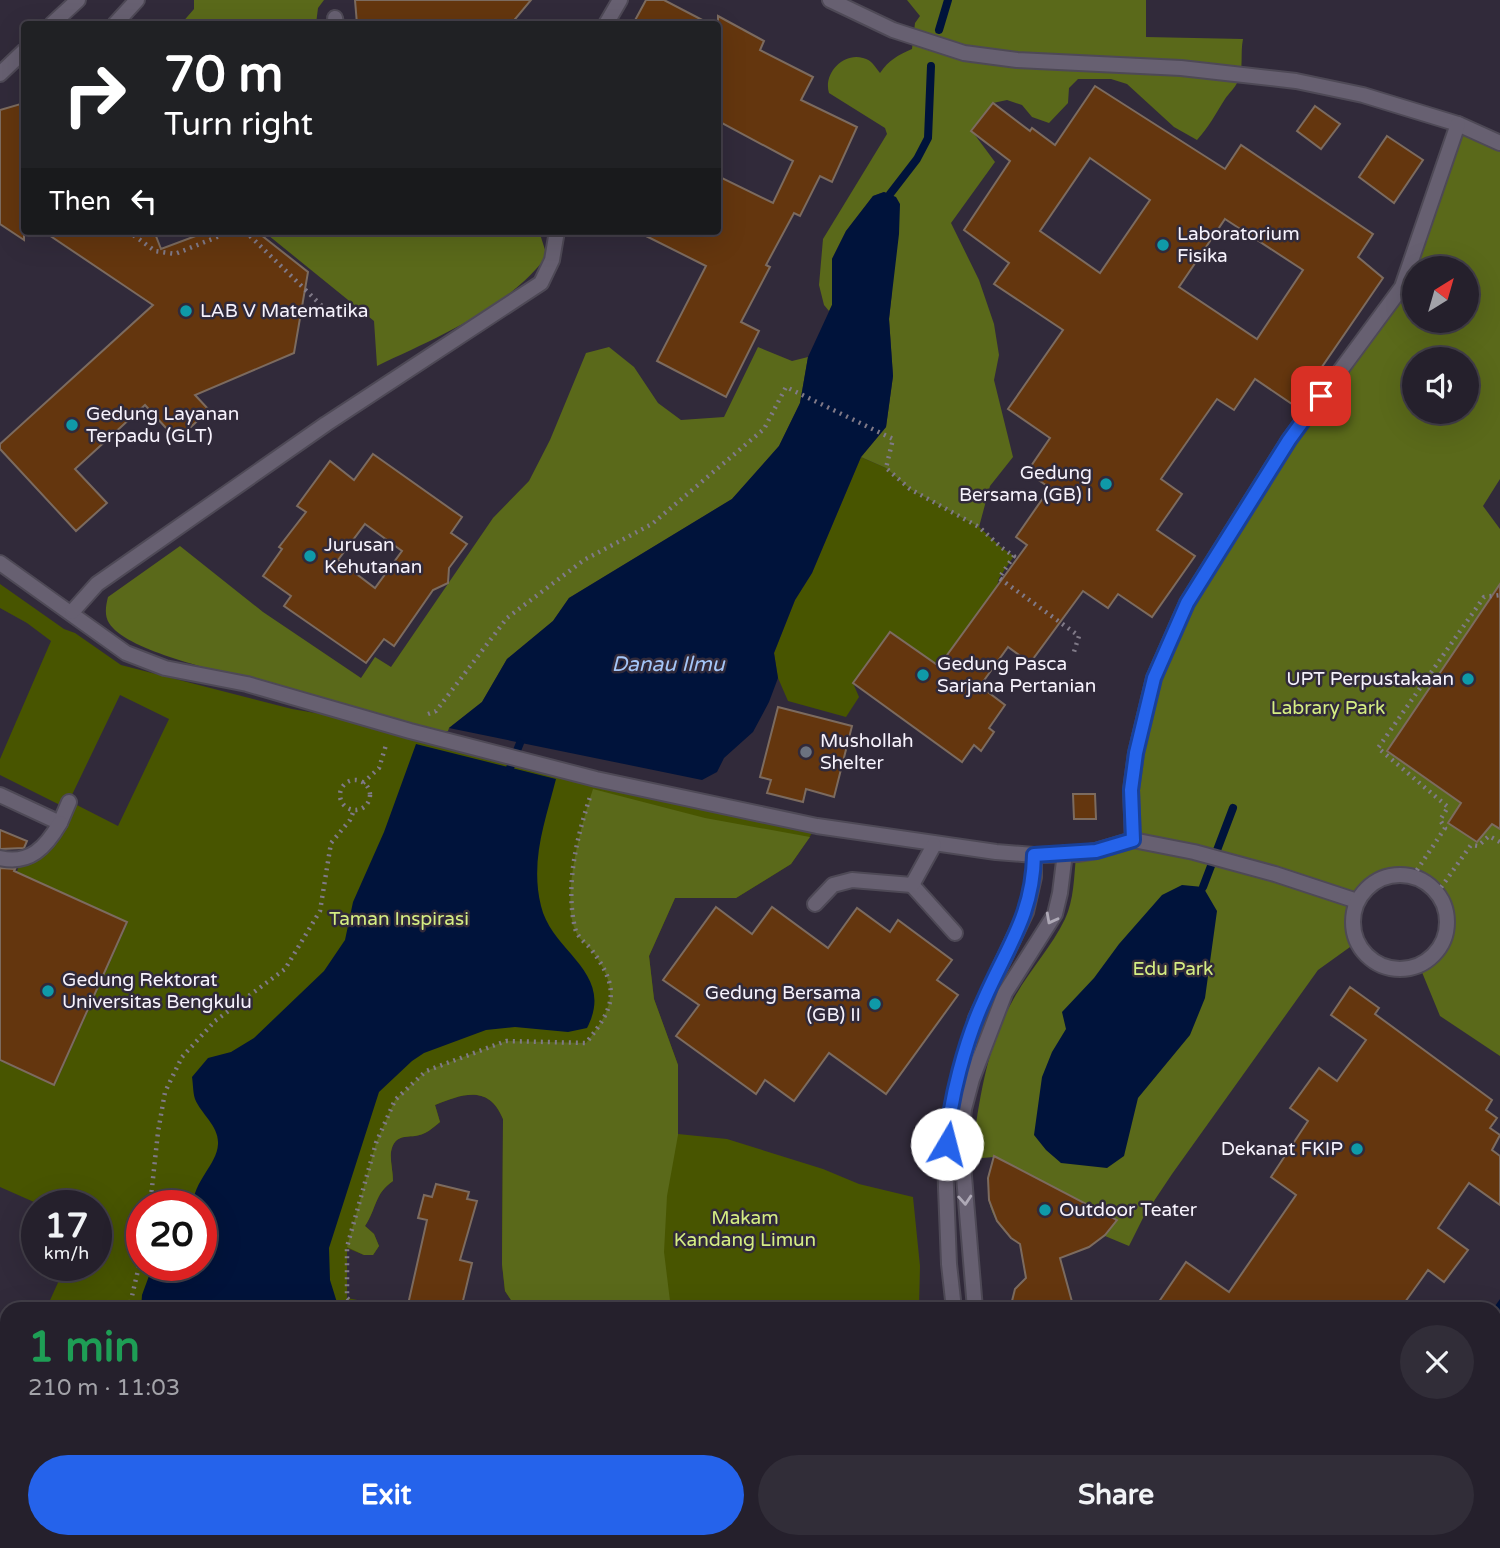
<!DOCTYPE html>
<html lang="en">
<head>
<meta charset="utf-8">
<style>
	:root { --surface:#25202c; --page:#312d38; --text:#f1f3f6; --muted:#a3a3a9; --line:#423e48; --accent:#2563eb }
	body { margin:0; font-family:"Varela Round",sans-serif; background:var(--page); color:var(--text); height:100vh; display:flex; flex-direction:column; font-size:26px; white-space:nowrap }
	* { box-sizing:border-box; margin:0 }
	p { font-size:23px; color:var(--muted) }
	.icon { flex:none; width:38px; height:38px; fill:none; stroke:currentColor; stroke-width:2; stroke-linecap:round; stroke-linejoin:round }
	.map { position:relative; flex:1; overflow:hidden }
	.drawer { position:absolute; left:0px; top:1302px; width:1502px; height:247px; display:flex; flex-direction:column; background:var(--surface); border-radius:21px 21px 0 0; box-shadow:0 7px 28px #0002,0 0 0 2px var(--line) }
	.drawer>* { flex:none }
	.banner { position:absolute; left:21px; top:21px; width:700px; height:214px; border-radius:7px; box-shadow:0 7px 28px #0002,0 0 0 2px var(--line); background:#202124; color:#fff; overflow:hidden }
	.needle { width:46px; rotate:37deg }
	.buttons { position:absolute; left:1402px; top:256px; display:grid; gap:14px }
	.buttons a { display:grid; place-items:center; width:77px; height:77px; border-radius:50%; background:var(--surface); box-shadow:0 7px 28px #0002,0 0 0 2px var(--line); font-size:35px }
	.speed { position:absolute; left:21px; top:1190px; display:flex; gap:14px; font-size:35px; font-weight:700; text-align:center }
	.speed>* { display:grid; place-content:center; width:91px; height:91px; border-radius:50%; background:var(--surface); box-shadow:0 7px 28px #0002,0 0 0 2px var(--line); line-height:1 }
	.speed small { font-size:18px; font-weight:400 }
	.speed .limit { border:10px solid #d22; background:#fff; color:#111 }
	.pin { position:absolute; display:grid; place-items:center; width:60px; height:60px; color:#fff; margin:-30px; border-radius:14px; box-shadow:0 4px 10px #0006 }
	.me { position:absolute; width:77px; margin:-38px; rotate:8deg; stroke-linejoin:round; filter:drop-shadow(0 0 5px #0008) }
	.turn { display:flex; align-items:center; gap:24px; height:147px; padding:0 28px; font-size:32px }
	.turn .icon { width:91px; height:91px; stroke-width:2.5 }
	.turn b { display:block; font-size:49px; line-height:60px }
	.then { display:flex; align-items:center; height:66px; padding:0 28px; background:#0003; gap:14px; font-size:26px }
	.round { display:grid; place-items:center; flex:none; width:74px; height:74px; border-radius:37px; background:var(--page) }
	.overview { display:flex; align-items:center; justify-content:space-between; height:119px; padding:0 28px }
	h1 { font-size:42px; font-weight:700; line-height:52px; color:#1e9e55 }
	.cta { display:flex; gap:14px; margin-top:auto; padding:14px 28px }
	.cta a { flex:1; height:80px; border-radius:42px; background:var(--accent); color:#fff; font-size:28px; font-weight:700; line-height:80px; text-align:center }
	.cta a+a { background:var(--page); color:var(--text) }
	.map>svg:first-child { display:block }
	.green { fill:#485500; fill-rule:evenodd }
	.forest { fill:#5a691a; fill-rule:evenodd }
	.water { fill:#00133b }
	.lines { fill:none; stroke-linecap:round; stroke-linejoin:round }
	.stream { stroke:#00133b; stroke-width:8 }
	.building { fill:#64360e; stroke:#7c6b5f; stroke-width:2; fill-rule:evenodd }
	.service-casing { stroke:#4e4956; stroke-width:18 }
	.path { stroke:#807a88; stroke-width:4.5; stroke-dasharray:2 5; stroke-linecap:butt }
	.service { stroke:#676071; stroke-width:14 }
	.oneway { stroke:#aea9b6 }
	.route-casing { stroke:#184099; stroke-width:18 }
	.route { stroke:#2563eb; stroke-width:12 }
	.culture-dot { fill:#0f9aa8; stroke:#312a3a; stroke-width:2.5 }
	.worship-dot { fill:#6b7280; stroke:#312a3a; stroke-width:2.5 }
	.labels { text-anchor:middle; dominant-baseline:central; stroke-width:5; stroke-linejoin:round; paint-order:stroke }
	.poi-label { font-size:19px; fill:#f6f2fc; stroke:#312a3a; text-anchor:start }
	.park-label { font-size:19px; fill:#d5ed83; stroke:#312a3a }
	.water-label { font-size:21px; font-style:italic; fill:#a4c6f8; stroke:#312a3a }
</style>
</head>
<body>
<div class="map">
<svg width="1500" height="1548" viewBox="0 0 1500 1548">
	<rect width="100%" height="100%" fill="#312a3a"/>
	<g class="green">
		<path d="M861,457L886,468L910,489L979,527L1002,548L1014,556L999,578L997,586L939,666L890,632L853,683L859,697L846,717L788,701L778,678L774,653L795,600L812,573Z"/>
		<path d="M0,584L64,629L75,633L121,665L292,709L391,726L817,826L791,864L736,898H675L649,956L654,999L678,1065V1134L727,1139L823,1169L859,1184L913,1197L920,1266L919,1309H517L505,1291L502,1264L503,1119C489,1084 462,1094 435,1105L440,1122C433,1128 425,1135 415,1136C403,1137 394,1136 391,1152C390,1161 393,1171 393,1181C374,1194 377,1208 365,1226L374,1234L379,1246L373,1255H364L347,1248V1298L383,1305L386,1309H46L66,1265H96V1206H43L0,1187V1061L55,1085L128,922L17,872L20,860L31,856L66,808L0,775V759L51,641L27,623L0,608ZM120,695L169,719L118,826L69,801ZM142,1206H201V1265H142Z"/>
		<path d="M7,1395V1542H499V1548H0V1410Z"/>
		<path d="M1192,1542H1210L1248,1548H1191Z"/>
	</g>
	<g class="forest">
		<path d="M194,0H324L318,8L316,24H181L194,9Z"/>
		<path d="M907,0H1146V37L1243,39C1240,54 1244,68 1238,81C1235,88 1229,93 1225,99C1216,113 1209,127 1197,140L1174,127L1127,84L1111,79H1078L1069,88L1068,103L1049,123L1032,117L1022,105L1007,100L993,103L972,131L995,162L951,223L979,280L994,324L999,355L994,380L1013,457L990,486L979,527L910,489L886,468L861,457L886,427L893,376L889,319L892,291L890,194L884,192L873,196L846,231L832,259V305L829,311L824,305L819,285L823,239L887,134L885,128L829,93C823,74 843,52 863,58C872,60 875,67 880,73C889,60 898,55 912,49L915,23L920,16Z"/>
		<path d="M1458,124L1500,143V479L1483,506L1500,529V1056L1440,1016L1419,965C1494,920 1401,833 1360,895C1350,911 1351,926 1357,942L1318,970L1172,1174L1144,1216L1129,1246L1105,1236C1095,1243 1085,1250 1072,1254C1038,1262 994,1236 989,1200C987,1187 992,1170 994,1157L971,1159C979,1104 985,1049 1013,1000C1028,972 1051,948 1065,919C1074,900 1074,877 1076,856L1133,840L1131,790L1154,678L1187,603L1289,440L1402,287ZM1414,268H1466V320H1414ZM1414,359H1466V411H1414Z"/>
		<path d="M263,231H539L547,256C507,309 436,338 377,366L374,321Z"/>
		<path d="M609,347L634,367L658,403L681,420L724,417L758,347L792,361L808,357L800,403L779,446L732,499L569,598L553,621L507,659L482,702L449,728L448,731H439C387,717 335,701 284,687C246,677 129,655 109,623C104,615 106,605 108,597L180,546L263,612L361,678L375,657L391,667L493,518L529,481L550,440L586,353Z"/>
		<path d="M593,789L705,818L810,837L791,864L736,898H675L649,956L654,999L678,1065V1135L667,1196L664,1252L671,1309H517L505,1291L502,1264L503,1119C489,1084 462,1094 435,1105L440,1122C433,1128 425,1135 415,1136C403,1137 394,1136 391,1152C390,1161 393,1171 393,1181C374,1194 377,1208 365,1226L374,1234L379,1246L373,1255H364L347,1247L376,1143L395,1100L426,1071L506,1041L586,1043C615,1007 620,987 590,948C586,943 578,938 576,932C560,899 582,822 593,789Z"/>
	</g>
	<g class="water">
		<path d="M884,192L896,197L900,204L899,234L889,319L893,376L886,427L861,457L812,573L795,600L774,653L778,678L769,702L753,732L724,758L717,772L702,780L449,728L482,702L507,659L553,621L569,598L732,499L779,446L800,403L808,357L832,305V259L846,231L873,196Z"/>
		<path d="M416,744L556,779C545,822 530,861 541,906C552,953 616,972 587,1028L568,1032L515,1027L486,1030L424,1053L412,1061L379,1092L329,1248L330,1280L339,1309H141L142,1295L153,1265H201V1206H193C193,1181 217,1165 218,1144C219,1126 201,1114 195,1099C193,1093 193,1083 192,1077L208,1058L231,1052L254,1038L324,971L345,940L353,902L384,832Z"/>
		<path d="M1182,885L1203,887L1217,911L1205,998L1190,1035L1138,1098L1124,1156L1107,1168L1061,1163L1046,1150L1034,1135L1042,1077L1052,1052L1066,1029L1062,1012L1094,978L1119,944L1162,895Z"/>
		<path d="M1500,1299V1367L1495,1362L1493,1309Z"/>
	</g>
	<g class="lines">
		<g class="stream">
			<path d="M939,30L948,0"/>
			<path d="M890,194L917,159L928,138L931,66"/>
			<path d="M510,768L520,743"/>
			<path d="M1203,887L1233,808"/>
			<path d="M0,1518L7,1509"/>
		</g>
	</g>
	<g class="building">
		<path d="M355,0H531L511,24H357Z"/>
		<path d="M646,0H664L710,24H633Z"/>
		<path d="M718,16L764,41L760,50L813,77L801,100L857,127L832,182L820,176L800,216L794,213L766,265L770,267L741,322L759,331L726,397L657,361L706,266L636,231H718V176L773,203L793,161L718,121Z"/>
		<path d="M1095,86L1225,169L1241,145L1373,234L1358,257L1383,278L1295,406L1255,379L1234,410L1217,399L1161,479L1182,494L1157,530L1195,556L1152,617L1118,594L1108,608L1083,591L1030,663L1008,647L980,686L1005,705L989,728L994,732L981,751L974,745L962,762L853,683L890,632L939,666L1027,545L1016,537L1050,488L1027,472L1050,438L1008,409L1063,330L994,284L1009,263L964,230L1010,161L971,131L993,103L1030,131L1032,128L1055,145ZM1090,158L1150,200L1100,273L1040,231ZM1225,219L1303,270L1257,339L1179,287Z"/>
		<path d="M24,103V240L0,224V110Z"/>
		<path d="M1315,106L1340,124L1321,149L1297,131Z"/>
		<path d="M1387,136L1423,160L1394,203L1359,177Z"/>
		<path d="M43,231H154L161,249L209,231H256L308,272L294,353L195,395L209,410L177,440L145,405L75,469L107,503L76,531L0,449V444L153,305Z"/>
		<path d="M373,454L462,517L451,533L467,544L449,568L448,583L433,590L394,646L384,639L366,663L284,606L291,596L263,576L282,549L279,547L306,512L297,506L330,461L354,480ZM365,524L402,551L375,588L338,560Z"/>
		<path d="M1500,584V829L1492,824L1477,842L1448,823L1461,803L1387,751Z"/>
		<path d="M778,707L852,726L834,797L806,789L803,802L767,793L771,780L760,777Z"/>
		<path d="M1073,794H1095L1096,819H1074Z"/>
		<path d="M0,830L27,841L24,848L0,849Z"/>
		<path d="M0,868L15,869L14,871L127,922L54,1085L0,1060Z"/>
		<path d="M716,907L752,934L772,907L828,948L857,908L890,932L898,920L952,960L937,980L958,995L886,1094L829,1053L794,1101L765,1080L756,1094L676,1036L699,1005L663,980Z"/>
		<path d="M1350,987L1379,1008L1375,1014L1492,1100L1486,1110L1497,1118L1490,1128L1500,1135L1492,1150L1500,1156V1205L1469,1183L1438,1228L1468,1250L1444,1282L1428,1270L1400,1309H1154L1186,1262L1229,1292L1296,1195L1271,1177L1308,1121L1290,1108L1319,1068L1337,1081L1366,1040L1331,1015Z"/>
		<path d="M994,1156L1117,1220L1105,1235L1089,1247L1060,1258L1074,1309H1010L1015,1289L1026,1278L1020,1244L1011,1238L997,1221L989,1200L988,1178Z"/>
		<path d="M436,1184L469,1192L467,1199L477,1201L460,1260L472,1263L461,1309H407L427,1220L418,1218L424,1195L432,1197Z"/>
	</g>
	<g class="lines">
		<defs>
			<g id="service">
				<path d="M830,0L893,30L964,53L1017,60L1181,68L1296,81L1363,95L1458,124L1500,143"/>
				<path d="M335,18L336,24"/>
				<path d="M52,24L78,0"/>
				<path d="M115,24L137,0"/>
				<path d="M606,24L620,0"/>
				<path d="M0,74L24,51"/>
				<path d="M0,563L126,653L165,668L247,684L410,731L596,779L817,826L996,852L1034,855L1077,854L1096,851L1133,840L1194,852L1275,874L1357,901"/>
				<path d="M72,612L97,584L326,424L541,283L552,260L557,231"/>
				<path d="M0,795L60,823L69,802"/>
				<path d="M1133,840L1131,790L1136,753L1154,678L1187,603L1289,440L1402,287L1458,124"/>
				<path d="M0,858C30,865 46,847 60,823"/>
				<circle cx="1400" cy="922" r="47"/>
				<path d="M912,885L955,933"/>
				<path d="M815,904L833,885L852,880L912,885L934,845"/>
				<path d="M954,1309L949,1264L945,1162L948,1127L976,1018L1026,912L1034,877V855"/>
				<path d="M975,1309L961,1140L964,1109L972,1079L1005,993L1055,914L1060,893L1065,853"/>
				<path d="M1267,1542L1285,1548"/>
				<path d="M918,1548L920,1542"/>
				<path d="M952,1548L954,1542"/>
			</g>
		</defs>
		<use href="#service" class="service-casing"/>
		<g class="path">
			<path d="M128,231L155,251L175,254L232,231"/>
			<path d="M245,231L323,307"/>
			<path d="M428,714L436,711L507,618L584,560L652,524L764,429L786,387L893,439L886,468L910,489L979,527L1002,548L1014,556L999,578L1079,636L1073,655"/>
			<circle cx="355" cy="795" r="15"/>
			<path d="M363,783L379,768L386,745"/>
			<path d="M1413,876L1445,828L1440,820L1448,807L1378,748L1484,597L1500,595"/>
			<path d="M1437,893L1471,845L1478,846L1489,836L1500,842"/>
			<path d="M150,1206L158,1132L165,1092L182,1057L215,1021L285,969L320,911L331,843L350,820L354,810"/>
			<path d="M129,1309L142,1253"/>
			<path d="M359,1309L347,1298V1247L376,1143L395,1100L426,1071L506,1041L586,1043C615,1007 621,989 591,949C585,942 577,937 575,928C565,885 577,837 590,797"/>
			<path d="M227,1542L232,1548"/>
			<path d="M6,1548L10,1542"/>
			<path d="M126,1548L131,1542"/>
		</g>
		<use href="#service" class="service"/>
	</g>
	<defs><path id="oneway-chevron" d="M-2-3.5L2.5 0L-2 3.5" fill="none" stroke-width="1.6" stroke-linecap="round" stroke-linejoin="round" transform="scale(1.75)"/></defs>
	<g class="oneway">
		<use href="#oneway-chevron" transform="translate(1051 919) rotate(118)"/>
		<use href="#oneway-chevron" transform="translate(965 1200) rotate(86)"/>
	</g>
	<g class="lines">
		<defs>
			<path id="route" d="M947,1144C949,1101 966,1039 984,1000C1007,947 1033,915 1034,855L1096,851L1133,840L1131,790L1136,753L1154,678L1187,603L1289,440L1321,396"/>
		</defs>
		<use href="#route" class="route-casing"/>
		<use href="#route" class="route"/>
	</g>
	<g class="culture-dot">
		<circle cx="1163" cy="245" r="7"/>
		<circle cx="186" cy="311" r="7"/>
		<circle cx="72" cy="425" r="7"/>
		<circle cx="1106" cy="484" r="7"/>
		<circle cx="310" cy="556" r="7"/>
		<circle cx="923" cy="675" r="7"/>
		<circle cx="1468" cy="679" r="7"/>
		<circle cx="48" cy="991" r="7"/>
		<circle cx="875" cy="1004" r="7"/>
		<circle cx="1357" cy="1149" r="7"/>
		<circle cx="1045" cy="1210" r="7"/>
	</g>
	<circle class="worship-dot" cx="806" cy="752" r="7"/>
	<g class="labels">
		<g class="poi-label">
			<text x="1177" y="234">Laboratorium<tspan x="1177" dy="22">Fisika</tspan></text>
			<text x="200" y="311">LAB V Matematika</text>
			<text x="86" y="414">Gedung Layanan<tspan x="86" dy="22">Terpadu (GLT)</tspan></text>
			<text x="1092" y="473" text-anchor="end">Gedung<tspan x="1092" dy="22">Bersama (GB) I</tspan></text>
			<text x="324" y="545">Jurusan<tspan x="324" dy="22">Kehutanan</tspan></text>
			<text x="937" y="664">Gedung Pasca<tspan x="937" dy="22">Sarjana Pertanian</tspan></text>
			<text x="1454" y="679" text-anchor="end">UPT Perpustakaan</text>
			<text x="820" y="741">Mushollah<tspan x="820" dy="22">Shelter</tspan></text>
			<text x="62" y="980">Gedung Rektorat<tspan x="62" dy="22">Universitas Bengkulu</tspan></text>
			<text x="861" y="993" text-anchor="end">Gedung Bersama<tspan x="861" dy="22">(GB) II</tspan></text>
			<text x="1343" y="1149" text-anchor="end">Dekanat FKIP</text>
			<text x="1059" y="1210">Outdoor Teater</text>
		</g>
		<g class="park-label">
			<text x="1328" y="708">Labrary Park</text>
			<text x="399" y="919">Taman Inspirasi</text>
			<text x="1173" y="969">Edu Park</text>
			<text x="745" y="1218">Makam<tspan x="745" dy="22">Kandang Limun</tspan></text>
		</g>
		<g class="water-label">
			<text x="668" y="664">Danau Ilmu</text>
		</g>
	</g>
</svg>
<div class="buttons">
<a><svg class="needle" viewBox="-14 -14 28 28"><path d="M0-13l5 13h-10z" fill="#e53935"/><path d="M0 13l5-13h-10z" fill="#a3a3a9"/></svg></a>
<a><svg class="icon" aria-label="sound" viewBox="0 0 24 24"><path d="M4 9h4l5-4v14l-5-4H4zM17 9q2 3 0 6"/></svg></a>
</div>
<div class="speed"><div>17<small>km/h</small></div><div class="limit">20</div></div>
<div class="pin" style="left:1321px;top:396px;background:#d93025"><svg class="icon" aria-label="arrive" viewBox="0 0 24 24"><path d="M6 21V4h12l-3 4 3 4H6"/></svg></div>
<svg class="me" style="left:947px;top:1144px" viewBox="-20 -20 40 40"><circle r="19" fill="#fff"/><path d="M0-13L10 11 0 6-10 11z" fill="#2563eb"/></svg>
<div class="banner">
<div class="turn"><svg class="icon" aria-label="right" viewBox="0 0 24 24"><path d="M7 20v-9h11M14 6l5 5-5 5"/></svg><div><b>70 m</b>Turn right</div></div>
<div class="then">Then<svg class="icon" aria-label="left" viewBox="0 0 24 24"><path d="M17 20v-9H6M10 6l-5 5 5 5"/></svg></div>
</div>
<section class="drawer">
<div class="overview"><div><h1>1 min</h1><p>210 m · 11:03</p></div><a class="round"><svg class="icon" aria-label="close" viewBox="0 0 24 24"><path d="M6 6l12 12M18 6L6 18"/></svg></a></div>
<div class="cta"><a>Exit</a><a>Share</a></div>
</section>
</div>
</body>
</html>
